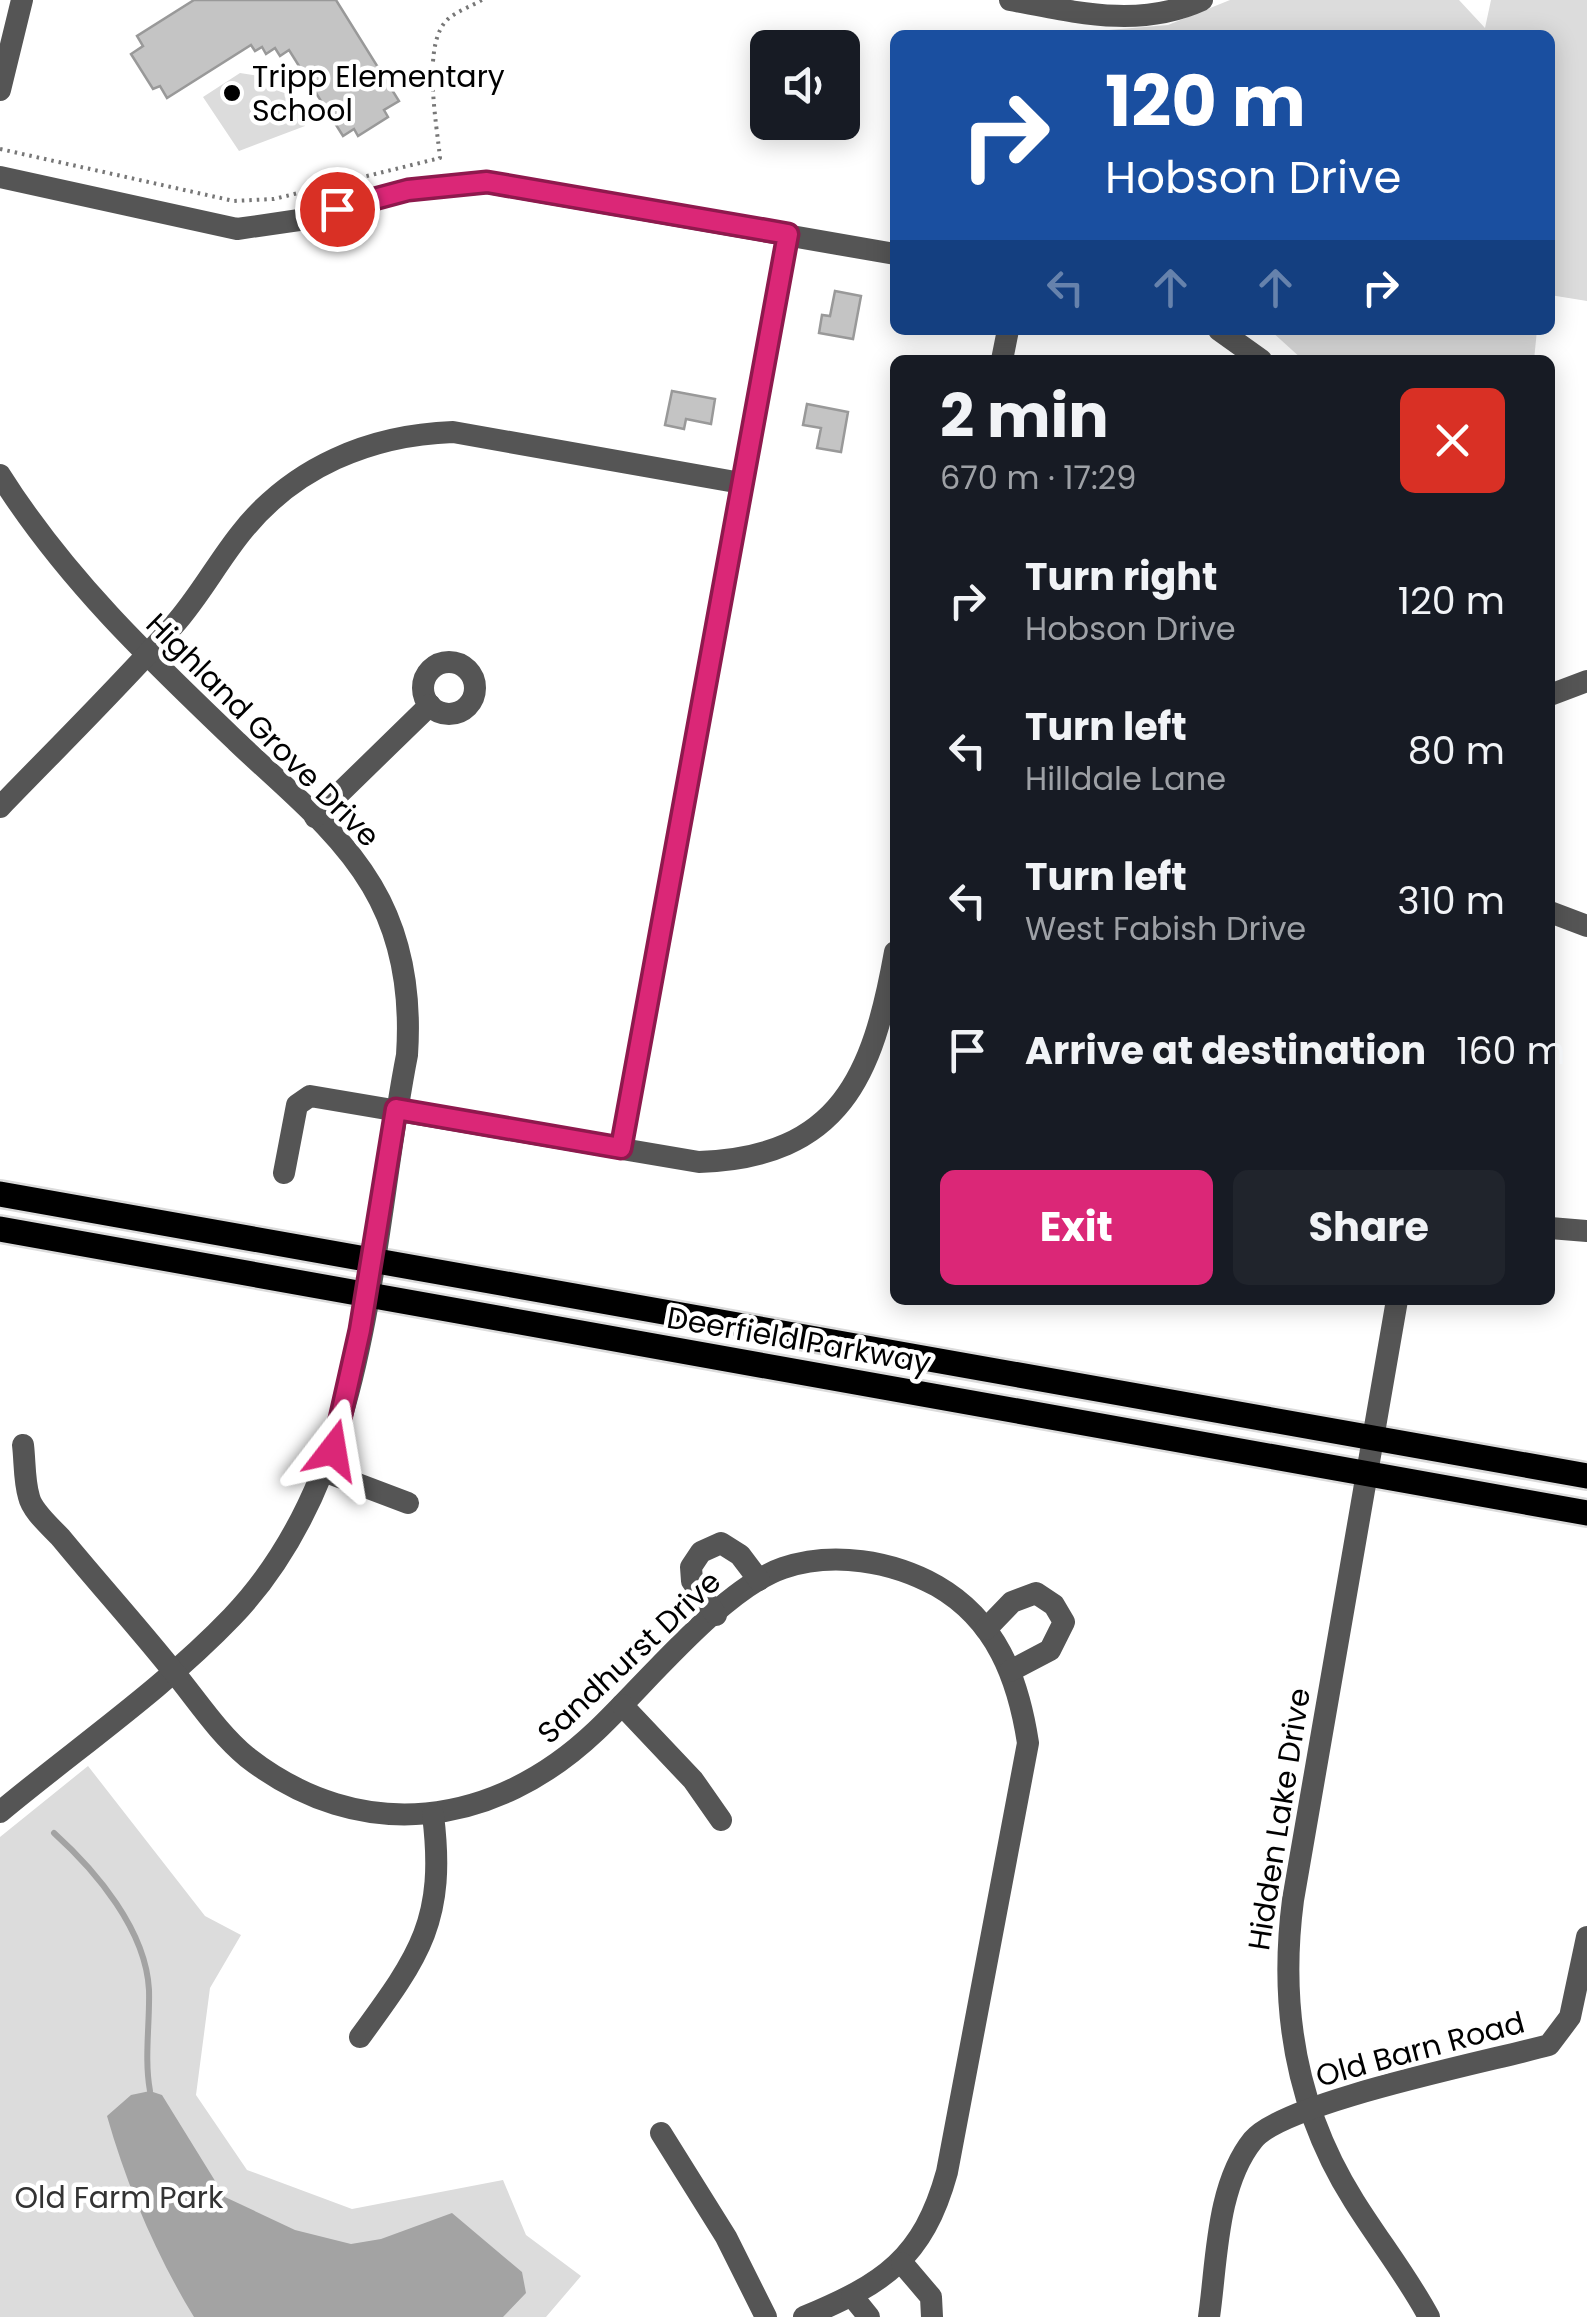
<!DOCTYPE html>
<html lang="en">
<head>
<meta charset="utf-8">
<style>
	:root { --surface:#171b24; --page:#20242c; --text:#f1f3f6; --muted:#9ea1a6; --accent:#db2777 }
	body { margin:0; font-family:Poppins,sans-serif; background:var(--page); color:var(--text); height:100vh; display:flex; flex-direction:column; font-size:38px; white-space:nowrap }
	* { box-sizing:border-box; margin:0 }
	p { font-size:32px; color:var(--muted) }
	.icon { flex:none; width:55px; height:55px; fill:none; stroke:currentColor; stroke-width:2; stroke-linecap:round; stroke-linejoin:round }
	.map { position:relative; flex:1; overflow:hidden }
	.drawer { position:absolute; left:890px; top:355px; width:665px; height:950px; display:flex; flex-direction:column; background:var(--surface); border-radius:15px; box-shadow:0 5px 25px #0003 }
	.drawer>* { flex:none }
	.guide { position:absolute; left:890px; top:30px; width:665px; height:305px; border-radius:15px; box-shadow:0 5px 25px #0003; background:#1a4fa0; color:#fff; overflow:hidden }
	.tools { position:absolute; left:750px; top:30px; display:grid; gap:20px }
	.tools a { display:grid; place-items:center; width:110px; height:110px; border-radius:15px; background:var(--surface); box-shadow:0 5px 25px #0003; font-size:50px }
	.pin { position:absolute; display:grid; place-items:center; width:85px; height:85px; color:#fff; margin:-42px; border:5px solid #fff; border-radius:50%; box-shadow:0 2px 10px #0007 }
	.me { position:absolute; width:110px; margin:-55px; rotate:14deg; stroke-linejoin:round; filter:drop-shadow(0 0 8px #0008) }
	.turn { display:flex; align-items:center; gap:35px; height:210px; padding:0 50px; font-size:45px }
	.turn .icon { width:130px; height:130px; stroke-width:2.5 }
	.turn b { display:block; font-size:70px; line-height:85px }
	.lanes { display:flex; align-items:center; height:95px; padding:0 50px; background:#0003; justify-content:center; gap:50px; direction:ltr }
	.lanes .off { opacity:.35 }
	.round { display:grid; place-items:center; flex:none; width:105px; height:105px; border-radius:15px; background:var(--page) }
	.summary { display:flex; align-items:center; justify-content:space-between; height:170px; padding:0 50px }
	h1 { font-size:60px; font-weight:700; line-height:75px }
	.action { display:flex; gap:20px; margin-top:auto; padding:20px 50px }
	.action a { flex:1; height:115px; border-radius:15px; background:var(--accent); color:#fff; font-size:40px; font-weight:700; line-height:115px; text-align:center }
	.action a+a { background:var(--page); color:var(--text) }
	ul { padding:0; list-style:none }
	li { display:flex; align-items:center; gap:30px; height:150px; padding:0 50px }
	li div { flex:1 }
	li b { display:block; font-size:38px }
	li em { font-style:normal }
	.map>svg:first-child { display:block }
	.green { fill:#dcdcdc }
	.water { fill:#a3a3a3 }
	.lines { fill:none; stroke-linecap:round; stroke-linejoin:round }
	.stream { stroke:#a3a3a3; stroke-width:6 }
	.building { fill:#c4c4c4; stroke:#999; stroke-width:2.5 }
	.major-casing { stroke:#dbdbdb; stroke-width:30 }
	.path { stroke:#777; stroke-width:4; stroke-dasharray:2.5 5; stroke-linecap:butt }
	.minor { stroke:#555; stroke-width:22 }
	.major { stroke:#000; stroke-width:25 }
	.route-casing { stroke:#8e194d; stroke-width:25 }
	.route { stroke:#db2777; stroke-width:18 }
	.poi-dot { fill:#000; stroke:#fff; stroke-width:4 }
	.labels { text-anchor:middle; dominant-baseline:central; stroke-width:9; stroke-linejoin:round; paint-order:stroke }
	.poi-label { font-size:30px; fill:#000; stroke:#fff; text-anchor:start }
	.street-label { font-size:30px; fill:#000; stroke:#fff }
	.park-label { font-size:30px; fill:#333; stroke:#fff }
</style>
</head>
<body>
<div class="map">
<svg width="1587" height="2317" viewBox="0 0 1587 2317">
	<rect width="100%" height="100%" fill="#fff"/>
	<g class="green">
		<path d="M1230,0H1459L1485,28L1491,0H1587V301L1550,295V35H1096L1097,31L1168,25Z"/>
		<path d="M240,73L265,77L273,89L290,95L305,126L239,151L203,97Z"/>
		<path d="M1270,330H1537L1534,360H1303Z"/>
		<path d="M88,1766L205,1916L241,1935L210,1988L196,2095L247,2170L352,2209L503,2180L526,2235L581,2276L546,2317H0V1837Z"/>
	</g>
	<path class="water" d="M150,2091L162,2095L225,2197L295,2230L351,2244L381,2239L452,2213L522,2272L526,2293L503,2317H194C156,2255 127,2186 107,2116L131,2095Z"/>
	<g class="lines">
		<path class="stream" d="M54,1833C96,1871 146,1930 149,1990C150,2023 144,2058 150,2091"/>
	</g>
	<g class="building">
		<path d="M194,0H336L399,101L384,110L388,117L358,136L354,129L343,136L289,50L280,56L275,48L266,54L262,47L255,51L251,45L167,98L160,86L153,89L131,54L143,46L137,36Z"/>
		<path d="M835,291L861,296L853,339L819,333L822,315L830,316Z"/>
		<path d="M672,391L715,399L711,424L686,419L684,429L665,425Z"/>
		<path d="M807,404L848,412L841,452L817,448L821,428L803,425Z"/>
	</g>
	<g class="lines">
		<defs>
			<g id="major">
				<path d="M0,1194L1587,1476"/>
				<path d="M0,1229L1587,1513"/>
			</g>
		</defs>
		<use href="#major" class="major-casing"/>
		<path class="path" d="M0,149L234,201L274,199L440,158C437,125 421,43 448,19C457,11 472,6 482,0"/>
		<g class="minor">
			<path d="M1010,0C1075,12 1139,29 1202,0"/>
			<path d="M0,90L22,0"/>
			<path d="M0,177L237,229L306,219L408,190L487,183L895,254"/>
			<path d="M1219,330L1261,360"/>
			<path d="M1002,360L1008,330"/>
			<path d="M0,475C65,578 149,658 237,742C284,787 339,830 372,886C403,938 411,996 407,1055C370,1243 372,1471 232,1617C163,1689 77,1748 0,1812"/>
			<circle cx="449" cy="688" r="26"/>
			<path d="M1550,695L1587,681"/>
			<path d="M0,807C58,747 118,688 174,625C199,597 217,563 241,533C293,467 370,435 453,432L741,483"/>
			<path d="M315,817L430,705"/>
			<path d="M1550,912L1587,926"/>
			<path d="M621,1147L788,235"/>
			<path d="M284,1173L297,1105L310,1096L699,1162C841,1157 873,1075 895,952"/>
			<path d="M1550,1228L1587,1231"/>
			<path d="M1397,1300L1293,1900C1279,2007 1296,2109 1354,2201C1379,2241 1407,2276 1429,2317"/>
			<path d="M23,1445C25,1461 24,1481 29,1497C32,1511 51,1527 61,1538C98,1583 137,1626 173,1671C197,1700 218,1733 247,1757C361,1846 495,1827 596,1731C645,1685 722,1589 783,1568C833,1551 892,1561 937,1586C996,1620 1018,1678 1028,1743L947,2172C923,2259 883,2284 804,2317"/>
			<path d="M326,1472L408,1503"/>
			<path d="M716,1615L692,1581L691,1567L701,1552L721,1543L740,1555L759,1580"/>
			<path d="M986,1629L1012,1602L1036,1593L1054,1605L1064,1622L1050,1650L1010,1671"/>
			<path d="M622,1705L693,1780L721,1820"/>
			<path d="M360,2037C420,1955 446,1920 433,1815"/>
			<path d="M661,2133L726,2237L766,2317"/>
			<path d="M902,2263L931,2297L932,2317"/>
			<path d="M852,2296L869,2317"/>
			<path d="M1209,2317C1217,2262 1216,2186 1253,2140C1283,2102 1491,2061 1549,2045L1570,2017L1587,1937"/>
		</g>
		<use href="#major" class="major"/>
	</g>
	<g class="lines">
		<defs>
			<path id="route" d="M333,1450L360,1330L396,1109L621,1148L788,234L487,182L408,190L337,209"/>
		</defs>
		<use href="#route" class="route-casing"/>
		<use href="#route" class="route"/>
	</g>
	<circle class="poi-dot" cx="232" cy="93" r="10"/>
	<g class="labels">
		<g class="poi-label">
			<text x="252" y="76">Tripp Elementary<tspan x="252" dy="34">School</tspan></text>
		</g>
		<g class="street-label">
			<text transform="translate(263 730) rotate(45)">Highland Grove Drive</text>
			<text transform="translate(799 1340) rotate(10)">Deerfield Parkway</text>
			<text transform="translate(629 1657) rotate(-43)">Sandhurst Drive</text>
			<text transform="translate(1279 1819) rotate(-81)">Hidden Lake Drive</text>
			<text transform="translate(1420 2049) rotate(-15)">Old Barn Road</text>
		</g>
		<g class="park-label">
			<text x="119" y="2197">Old Farm Park</text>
		</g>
	</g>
</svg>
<div class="tools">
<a><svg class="icon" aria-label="sound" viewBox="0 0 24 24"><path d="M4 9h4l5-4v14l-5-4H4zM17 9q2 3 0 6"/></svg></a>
</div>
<div class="pin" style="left:337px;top:209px;background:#d93025"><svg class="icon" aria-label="arrive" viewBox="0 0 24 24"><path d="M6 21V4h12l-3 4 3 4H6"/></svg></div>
<svg class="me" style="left:333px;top:1450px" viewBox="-20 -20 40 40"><path d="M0-17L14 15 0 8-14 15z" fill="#db2777" stroke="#fff" stroke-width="4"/></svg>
<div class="guide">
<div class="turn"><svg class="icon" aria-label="right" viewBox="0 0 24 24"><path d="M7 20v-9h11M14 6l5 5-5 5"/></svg><div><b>120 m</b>Hobson Drive</div></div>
<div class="lanes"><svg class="icon off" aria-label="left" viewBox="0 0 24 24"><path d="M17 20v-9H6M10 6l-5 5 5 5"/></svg><svg class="icon off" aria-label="ahead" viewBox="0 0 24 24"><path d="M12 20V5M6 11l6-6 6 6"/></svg><svg class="icon off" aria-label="ahead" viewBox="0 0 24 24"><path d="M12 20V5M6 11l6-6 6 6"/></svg><svg class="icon" aria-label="right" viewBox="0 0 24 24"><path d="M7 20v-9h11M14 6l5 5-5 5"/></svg></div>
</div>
<section class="drawer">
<div class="summary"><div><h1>2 min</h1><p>670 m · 17:29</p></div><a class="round" style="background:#d93025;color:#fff"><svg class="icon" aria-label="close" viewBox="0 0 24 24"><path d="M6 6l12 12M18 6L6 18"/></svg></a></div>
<ul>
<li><svg class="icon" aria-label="right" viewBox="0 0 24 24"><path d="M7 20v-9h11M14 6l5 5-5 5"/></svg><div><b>Turn right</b><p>Hobson Drive</p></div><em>120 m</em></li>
<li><svg class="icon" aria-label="left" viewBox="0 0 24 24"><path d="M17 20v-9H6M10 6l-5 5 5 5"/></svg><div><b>Turn left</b><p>Hilldale Lane</p></div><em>80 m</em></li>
<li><svg class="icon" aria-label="left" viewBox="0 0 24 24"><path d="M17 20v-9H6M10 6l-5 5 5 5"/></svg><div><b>Turn left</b><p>West Fabish Drive</p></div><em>310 m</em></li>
<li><svg class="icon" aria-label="arrive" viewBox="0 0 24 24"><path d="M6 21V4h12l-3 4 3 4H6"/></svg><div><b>Arrive at destination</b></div><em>160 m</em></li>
</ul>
<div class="action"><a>Exit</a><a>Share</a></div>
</section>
</div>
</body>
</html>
